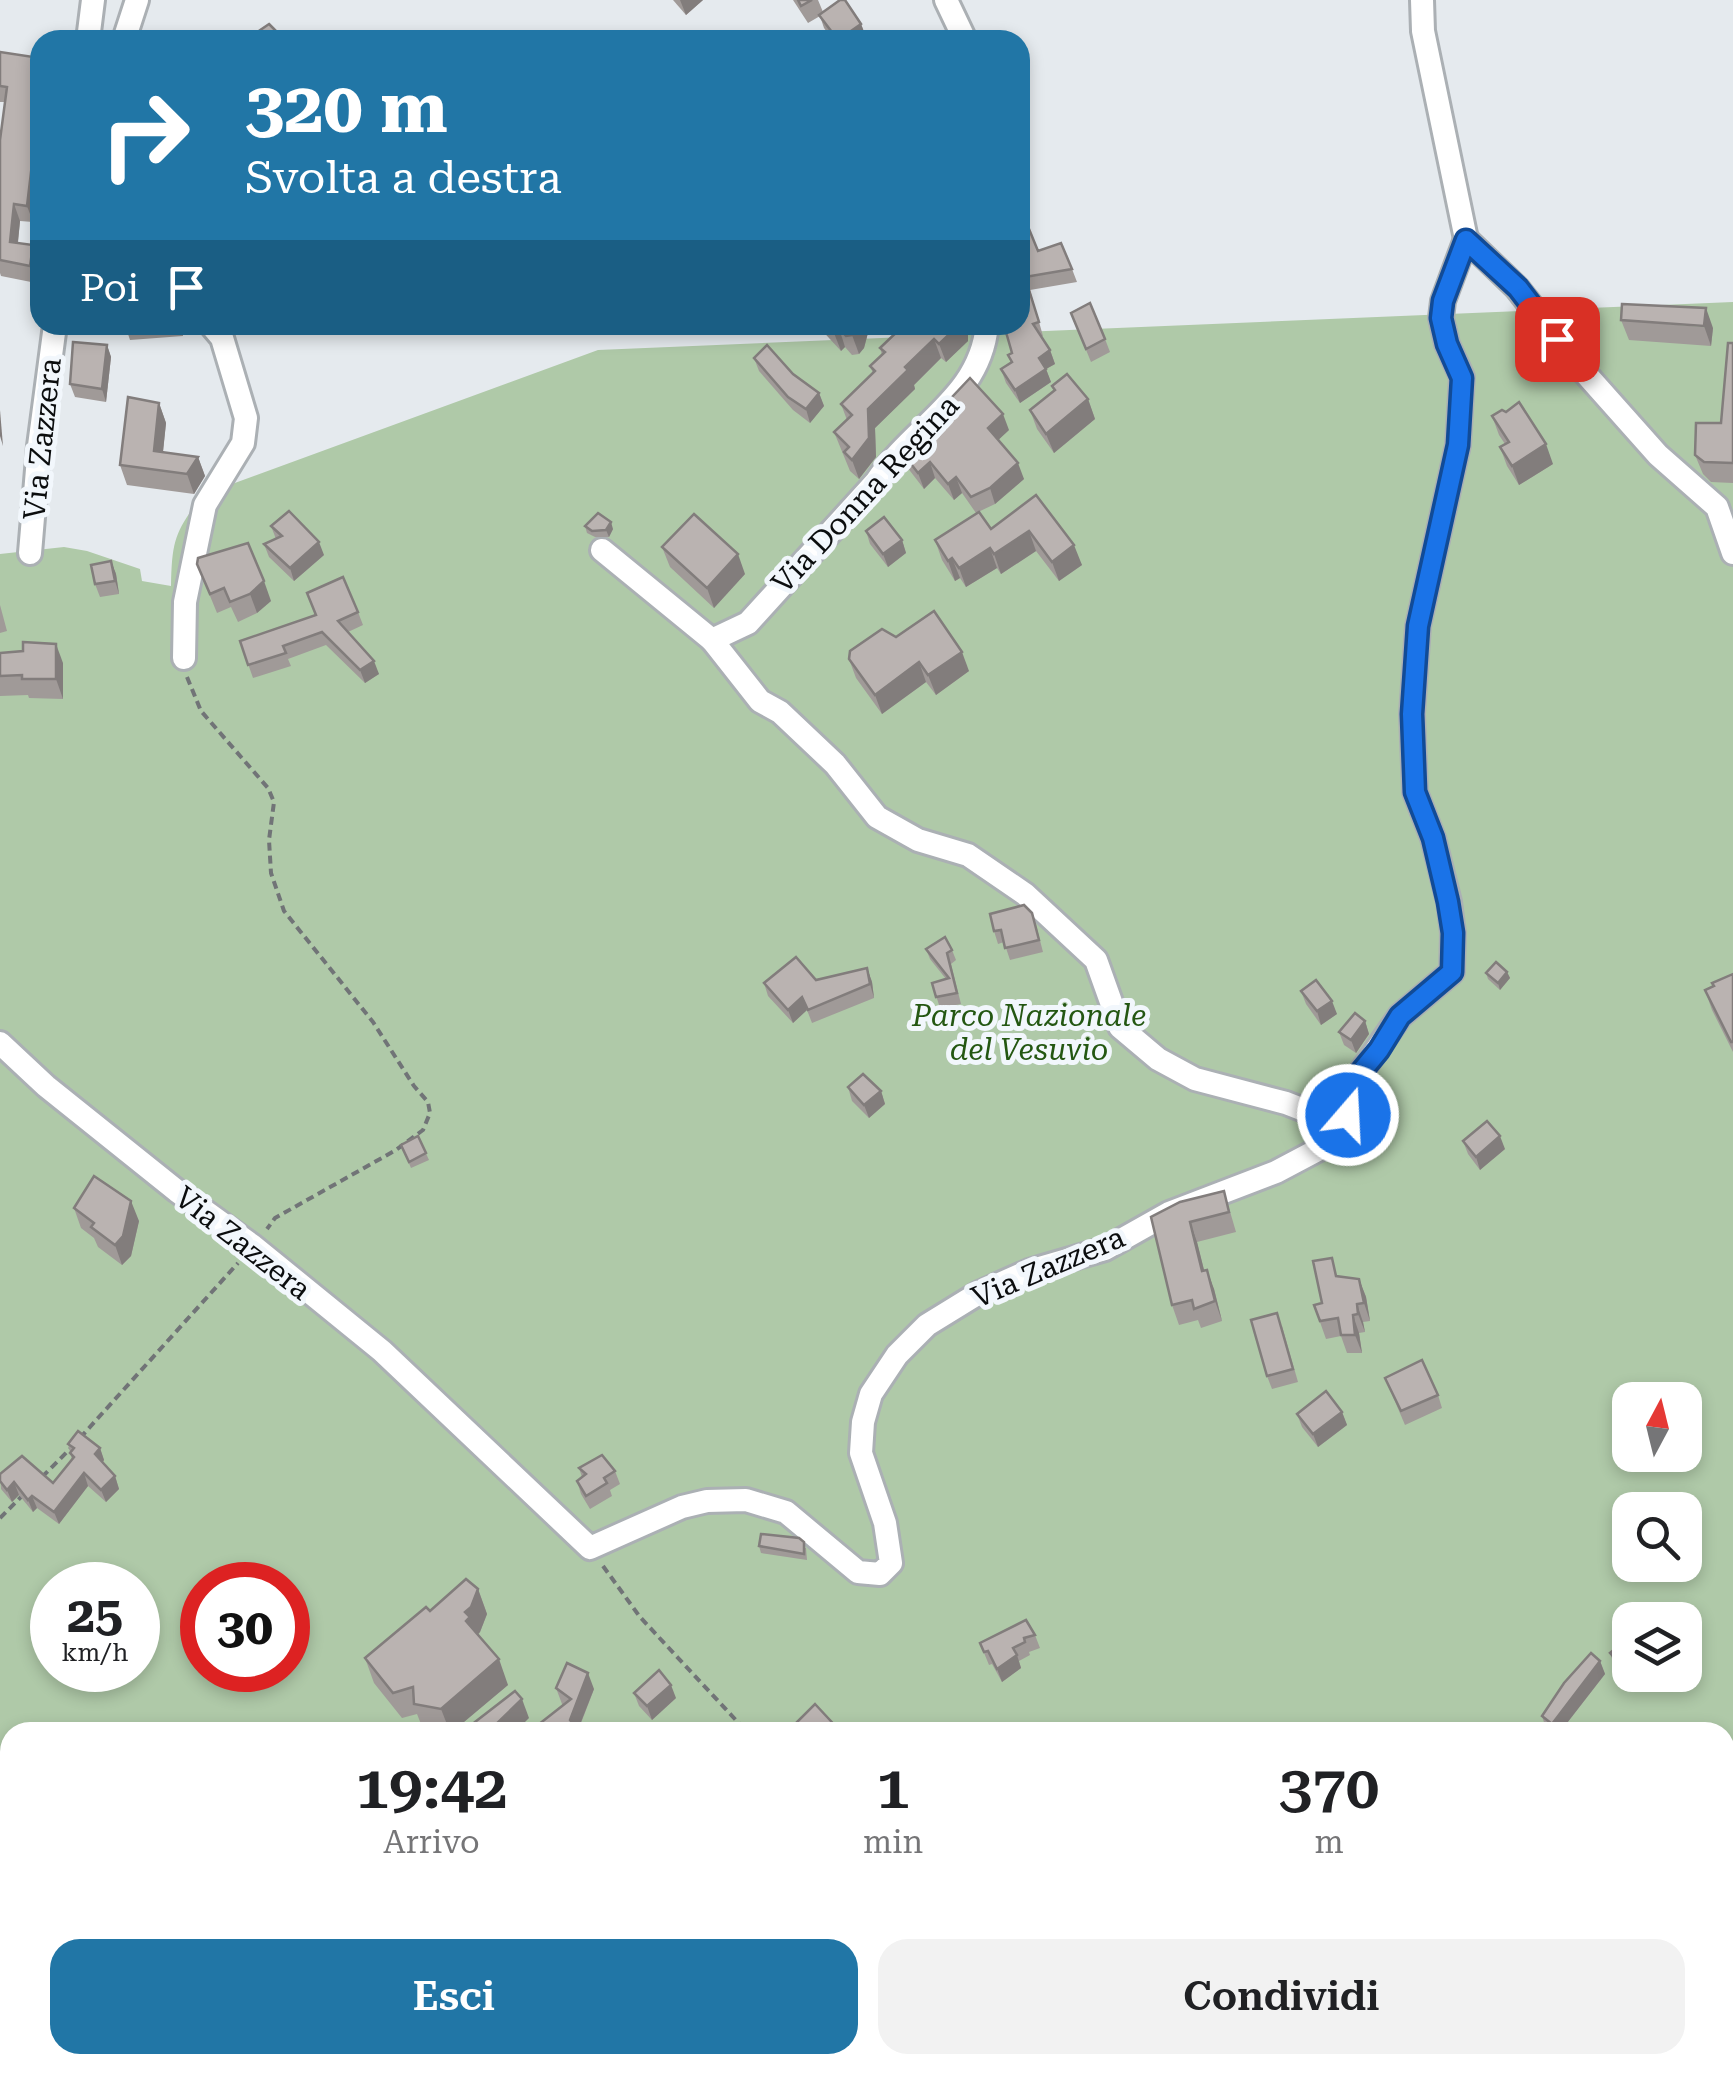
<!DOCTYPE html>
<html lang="it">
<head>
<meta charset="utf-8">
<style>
	:root { --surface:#fff; --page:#f2f2f2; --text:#202124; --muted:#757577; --accent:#2176a6 }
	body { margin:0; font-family:"Roboto Serif",serif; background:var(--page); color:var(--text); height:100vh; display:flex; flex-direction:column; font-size:38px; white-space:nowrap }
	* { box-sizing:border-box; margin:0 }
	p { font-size:32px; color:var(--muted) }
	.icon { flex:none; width:55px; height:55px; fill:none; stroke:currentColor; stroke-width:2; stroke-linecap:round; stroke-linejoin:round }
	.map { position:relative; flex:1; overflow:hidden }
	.sheet { position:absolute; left:0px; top:1722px; width:1735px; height:352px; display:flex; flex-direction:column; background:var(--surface); border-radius:30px 30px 0 0; box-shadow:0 5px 15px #0003 }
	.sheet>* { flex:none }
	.guide { position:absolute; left:30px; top:30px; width:1000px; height:305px; border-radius:30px; box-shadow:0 5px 15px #0003; background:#2176a6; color:#fff; overflow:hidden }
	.needle { width:65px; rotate:7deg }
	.controls { position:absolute; left:1612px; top:1382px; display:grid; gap:20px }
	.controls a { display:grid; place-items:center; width:90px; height:90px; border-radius:20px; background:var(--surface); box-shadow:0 5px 15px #0003; font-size:50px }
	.speed { position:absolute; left:30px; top:1562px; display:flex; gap:20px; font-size:50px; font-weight:700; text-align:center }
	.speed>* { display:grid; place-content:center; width:130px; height:130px; border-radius:50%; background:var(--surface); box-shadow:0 5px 15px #0003; line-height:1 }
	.speed small { font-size:25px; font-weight:400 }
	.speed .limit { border:15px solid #d22; background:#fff; color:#111 }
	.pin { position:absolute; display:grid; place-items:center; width:85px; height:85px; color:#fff; margin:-42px; border-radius:20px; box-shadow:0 5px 15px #0006 }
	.me { position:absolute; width:110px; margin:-55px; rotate:19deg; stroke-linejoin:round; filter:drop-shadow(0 0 8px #0008) }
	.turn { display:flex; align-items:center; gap:35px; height:210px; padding:0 50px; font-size:45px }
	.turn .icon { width:130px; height:130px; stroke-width:2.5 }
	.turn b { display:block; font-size:70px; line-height:85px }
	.then { display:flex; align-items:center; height:95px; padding:0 50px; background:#0003; gap:20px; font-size:38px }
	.eta { display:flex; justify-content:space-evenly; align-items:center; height:170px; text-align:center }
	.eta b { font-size:60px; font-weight:600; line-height:70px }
	.primary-button { display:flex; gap:20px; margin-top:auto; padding:20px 50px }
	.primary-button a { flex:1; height:115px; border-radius:30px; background:var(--accent); color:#fff; font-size:40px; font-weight:600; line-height:115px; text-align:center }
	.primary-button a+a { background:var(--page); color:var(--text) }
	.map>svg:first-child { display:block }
	.green { fill:#afc9a8; fill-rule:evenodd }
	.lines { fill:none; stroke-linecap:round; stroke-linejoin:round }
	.minor-casing { stroke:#abb0b4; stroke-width:28 }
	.path { stroke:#717477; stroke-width:4; stroke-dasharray:8 5; stroke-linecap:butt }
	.minor { stroke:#fff; stroke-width:22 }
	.wall { fill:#a09a98 }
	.shaded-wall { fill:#827d7c }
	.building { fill:#bab3b1; stroke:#827d7c; stroke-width:2.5 }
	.route-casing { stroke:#114b97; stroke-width:25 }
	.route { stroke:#1a73e8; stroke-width:18 }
	.labels { text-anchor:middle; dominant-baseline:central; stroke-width:10; stroke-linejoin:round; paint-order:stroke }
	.street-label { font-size:30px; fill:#0b0d0e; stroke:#f2f7fc }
	.park-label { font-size:30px; font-style:italic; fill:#245712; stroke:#f2f7fc }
</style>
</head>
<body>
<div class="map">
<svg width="1733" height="2074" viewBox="0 0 1733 2074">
	<rect width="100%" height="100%" fill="#e5eaee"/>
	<path class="green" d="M1733,302V2074H0V554L64,547L87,551L140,569L142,581L171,586C172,539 175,533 202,495L598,350ZM1630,1400H1685V1455H1630ZM1630,1510H1685V1565H1630ZM52,1585H138V1670H52ZM202,1585H288V1670H202ZM1630,1620H1685V1675H1630ZM10,1732H1725V2065H10Z"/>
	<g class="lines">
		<defs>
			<g id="minor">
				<path d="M946,0L965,40"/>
				<path d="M1422,0L1423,31L1466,239"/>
				<path d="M88,40L93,0"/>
				<path d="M124,40L137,0"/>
				<path d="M1466,239L1517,288L1577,364L1658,455L1717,507L1733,553"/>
				<path d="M602,550L712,640L760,701L780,712L835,764L877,817L918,840L968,855L1025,894L1096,960L1120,1027L1158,1059L1195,1079L1286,1103L1342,1125"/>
				<path d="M30,553L39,446L55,325"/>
				<path d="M712,640L748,623L876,482C914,424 980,398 987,325"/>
				<path d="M184,658L185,602L205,505L243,443L246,418L222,338L211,325"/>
				<path d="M0,1043L46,1086L177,1191L253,1246L382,1351L590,1548L682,1507L707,1501L746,1500L786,1512L858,1572L880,1574L891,1563L885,1523L861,1453L863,1422L871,1394L897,1355L927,1325L979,1293L1029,1271L1105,1249L1169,1213L1276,1172L1327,1145L1348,1115L1357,1078L1400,1016L1452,972L1453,933L1449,902L1433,838L1415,792L1412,714L1418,626L1458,445L1462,377L1447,344L1441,318L1443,301L1466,239"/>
			</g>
		</defs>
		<use href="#minor" class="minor-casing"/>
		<g class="path">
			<path d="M187,677L201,711L268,788L274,802L269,840L271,873L284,911L373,1022L414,1086L428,1102L430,1113L423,1130L396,1150L275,1218L267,1229"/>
			<path d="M80,1438L238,1263"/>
			<path d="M42,1477L74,1445"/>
			<path d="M0,1518L24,1494"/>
			<path d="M603,1566L640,1617L747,1732"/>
			<path d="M0,1872L10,1883"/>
			<path d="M296,2065L320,2074"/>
			<path d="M1042,2065L1047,2074"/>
		</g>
		<use href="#minor" class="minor"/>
	</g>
	<g class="wall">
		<path d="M673,0H703L686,15Z"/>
		<path d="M793,0H818L823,12L861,24L866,37L861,40H833L824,28L820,16L808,23Z"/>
		<path d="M0,52L40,58V182L38,181L33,222L20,221L18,243L33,245L39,262L36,283L1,276L0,273V140L5,102H0Z"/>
		<path d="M1020,232L1038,251L1072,269L1077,282L1030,290L1043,336H1041L1050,350L1055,364L1046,369L1051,382L1020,403L1006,383L1001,369L1011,363L1008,355L1012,353L1020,325Z"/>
		<path d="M1071,313L1105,339L1110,352L1091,362Z"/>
		<path d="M1621,320L1713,328L1711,346L1629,340Z"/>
		<path d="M125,325H182L183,336L130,340Z"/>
		<path d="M817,325H870L864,348L859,354L852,355L845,347L841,351Z"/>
		<path d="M968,333V341L946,362L941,358L914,385L915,389L875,428L876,457L859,479L850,471L834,432L847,420L841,404L873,373L870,366L882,355L880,348Z"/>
		<path d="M1733,343V483L1711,482L1703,474L1695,455L1721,423Z"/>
		<path d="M107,345L111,357L106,402L75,397L70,384Z"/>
		<path d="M754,358L819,393L824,406L810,423L793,410L759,371Z"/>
		<path d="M1052,386L1088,399L1095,419L1054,453L1037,429L1030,410L1054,391Z"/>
		<path d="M159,403L166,423L163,452L198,457L205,476L194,494L127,485L120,465Z"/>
		<path d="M1492,416L1553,464L1519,485L1507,466L1500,447L1505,444L1499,435Z"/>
		<path d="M1009,430L998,440L1024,479L995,504L976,513L962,493L954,500L935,478L924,489L907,467L901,451Z"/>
		<path d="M1036,495L1082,565L1059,581L1036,551L1001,574L997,568L966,587L960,578L955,581L942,560L935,540L991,529Z"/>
		<path d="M271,526L324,555L294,581L269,557L264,544L276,539Z"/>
		<path d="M585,526L613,529L609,537H595L587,533Z"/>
		<path d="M866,531L902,540L906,553L888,567L870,544Z"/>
		<path d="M662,547L745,574L714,608L670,567Z"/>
		<path d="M111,561L116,574L119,594L100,597L95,584Z"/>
		<path d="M197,564L271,601L257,613L238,622L231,607L217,613Z"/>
		<path d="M307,593L358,612L363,625L348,632L379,674L365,683L326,645L288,659L291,666L253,678L240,641L315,615Z"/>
		<path d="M0,605L7,631L0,633Z"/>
		<path d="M896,637L969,671L936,695L926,682L882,714L856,678L849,659Z"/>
		<path d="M0,653L63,663V699L29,698L28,695L0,696Z"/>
		<path d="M1036,925L1043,952L1010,960L1004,942L998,944L994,931Z"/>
		<path d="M926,949L952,950L956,960L951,964L961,1004L940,1008L932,983L946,979L930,959Z"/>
		<path d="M867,968L872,982L874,998L812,1023L807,1010L793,1023L768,996L764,983L816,980Z"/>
		<path d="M1507,972L1510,978L1500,990L1488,979L1486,973Z"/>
		<path d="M1733,974V1052L1712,1010L1705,990Z"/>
		<path d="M1301,991L1337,1014L1321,1025L1306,1004Z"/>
		<path d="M1365,1021L1369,1034L1356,1053L1344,1045L1339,1032Z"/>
		<path d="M848,1087L881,1091L885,1104L869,1118L852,1101Z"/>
		<path d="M418,1136L429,1160L411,1168L401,1145Z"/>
		<path d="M1463,1141L1505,1149L1480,1170L1468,1154Z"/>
		<path d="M1224,1191L1236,1232L1197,1242L1204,1270L1214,1289L1222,1321L1201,1328L1198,1320L1179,1325L1172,1305L1151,1217Z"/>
		<path d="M74,1208L139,1221L131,1256L122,1265L98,1247L94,1238L81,1228Z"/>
		<path d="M1338,1277L1359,1279L1366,1297L1370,1321L1363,1322L1365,1332L1359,1333L1362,1353H1347L1341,1336L1326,1339L1314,1305L1322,1303Z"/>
		<path d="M1282,1326L1298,1382L1272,1389L1267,1376Z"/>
		<path d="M1385,1378L1438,1395L1442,1408L1405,1425Z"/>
		<path d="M1342,1412L1347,1425L1318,1447L1302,1427L1297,1414Z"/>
		<path d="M68,1444L100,1448L104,1460L102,1463L115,1476L119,1489L106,1502L88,1486L59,1524L37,1508L33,1512L19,1495L12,1502L1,1489L0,1474L53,1483L72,1460Z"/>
		<path d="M579,1468L615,1471L620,1484L610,1490L612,1496L590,1509L581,1494L577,1481L582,1477Z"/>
		<path d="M759,1546L806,1548L807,1560L761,1553Z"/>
		<path d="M478,1589L487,1614L480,1632L478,1635L508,1685L452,1732H440L423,1729L417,1714L402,1718L374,1683L365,1658L430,1611Z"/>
		<path d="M1035,1635L1040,1648L1029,1652L1030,1655L1019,1661L1021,1668L1002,1682L992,1664L989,1665L980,1643Z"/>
		<path d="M1630,1637L1627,1679L1615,1667L1610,1653Z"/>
		<path d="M1600,1661L1605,1674L1560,1732H1551L1546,1729L1542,1716Z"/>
		<path d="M556,1688L594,1689L578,1731L562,1704Z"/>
		<path d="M634,1693L676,1698L652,1720L639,1706Z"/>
	</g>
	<g class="shaded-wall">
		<path d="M680,0H703L686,15Z"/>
		<path d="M861,24L866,37L861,40H838Z"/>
		<path d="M32,164L38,181L33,222L27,206Z"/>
		<path d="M14,204L20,221L16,259L10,242Z"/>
		<path d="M33,245L39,262L36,283L30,266Z"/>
		<path d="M1706,308L1713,328L1711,346L1704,326Z"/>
		<path d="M859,325H870L864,348L859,354L852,335Z"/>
		<path d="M959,325H965L968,333V341L946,362L939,344Z"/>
		<path d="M839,328L845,347L841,351L834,333Z"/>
		<path d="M934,339L941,358L914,385L915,389L875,428L876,457L859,479L852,460L868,409L905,367Z"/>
		<path d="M107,345L111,357L106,402L102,389Z"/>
		<path d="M1050,350L1055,364L1046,369L1051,382L1020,403L1015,390L1039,358Z"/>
		<path d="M819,393L824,406L810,423L806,409Z"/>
		<path d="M1088,399L1095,419L1054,453L1046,434Z"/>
		<path d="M159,403L166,423L161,470L154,451Z"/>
		<path d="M0,410L3,446L0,436Z"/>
		<path d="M1003,414L1009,430L994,444L988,428Z"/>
		<path d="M1546,444L1553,464L1519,485L1512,466Z"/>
		<path d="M198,457L205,476L194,494L187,474Z"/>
		<path d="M930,462L935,478L924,489L918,473Z"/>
		<path d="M1018,463L1024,479L995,504L990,488Z"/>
		<path d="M956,477L962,493L954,500L948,484Z"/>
		<path d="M611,522L613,529L609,537L606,530Z"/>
		<path d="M1029,531L1036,551L1001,574L994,554Z"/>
		<path d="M902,540L906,553L888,567L883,554Z"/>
		<path d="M319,542L324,555L294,581L290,568Z"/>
		<path d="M1074,545L1082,565L1059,581L1052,562Z"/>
		<path d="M990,548L997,568L966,587L959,568Z"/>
		<path d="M738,554L745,574L714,608L707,588Z"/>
		<path d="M952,558L960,578L955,581L948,561Z"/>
		<path d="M111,561L116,574L119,594L115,581Z"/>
		<path d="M264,581L271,601L257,613L250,594Z"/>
		<path d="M56,644L63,663V699L56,679Z"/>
		<path d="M962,652L969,671L936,695L928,675Z"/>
		<path d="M374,661L379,674L365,683L360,670Z"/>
		<path d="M919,662L926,682L882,714L875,695Z"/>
		<path d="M867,968L872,982L874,998L870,984Z"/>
		<path d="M1507,972L1510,978L1500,990L1498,983Z"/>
		<path d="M802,997L807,1010L793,1023L788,1010Z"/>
		<path d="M1332,1001L1337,1014L1321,1025L1317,1011Z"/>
		<path d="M1365,1021L1369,1034L1356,1053L1351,1040Z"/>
		<path d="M881,1091L885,1104L869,1118L864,1105Z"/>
		<path d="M1500,1136L1505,1149L1480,1170L1476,1157Z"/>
		<path d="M131,1201L139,1221L131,1256L122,1265L115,1245Z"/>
		<path d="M1190,1222L1197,1242L1209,1290L1202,1271Z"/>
		<path d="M1207,1270L1214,1289L1222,1321L1215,1301Z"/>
		<path d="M1359,1279L1366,1297L1370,1321L1364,1303Z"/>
		<path d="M1357,1304L1363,1322L1365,1332L1358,1314Z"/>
		<path d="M1353,1315L1359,1333L1362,1353L1355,1335Z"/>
		<path d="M1342,1412L1347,1425L1318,1447L1313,1434Z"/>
		<path d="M100,1448L104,1460L99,1467L95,1454Z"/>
		<path d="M84,1473L88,1486L59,1524L54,1512Z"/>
		<path d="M115,1476L119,1489L106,1502L101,1490Z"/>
		<path d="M14,1482L19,1495L12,1502L7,1490Z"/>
		<path d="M32,1496L37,1508L33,1512L28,1500Z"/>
		<path d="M478,1589L487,1614L480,1632L477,1635L466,1621L465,1612Z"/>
		<path d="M1017,1655L1021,1668L1002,1682L997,1669Z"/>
		<path d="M499,1659L508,1685L452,1732H450L441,1709Z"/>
		<path d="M1630,1659L1631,1675L1627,1679L1622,1666Z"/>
		<path d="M1600,1661L1605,1674L1560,1732H1555L1552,1724Z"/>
		<path d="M588,1673L594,1689L577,1732L570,1720Z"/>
		<path d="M671,1685L676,1698L652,1720L647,1706Z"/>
		<path d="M522,1699L529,1718L515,1732H488Z"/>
	</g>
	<g class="building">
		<path d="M798,0H812L801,6Z"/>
		<path d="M840,0H845L861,24L838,40L819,15Z"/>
		<path d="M269,24L281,36L274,40H260L256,33Z"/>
		<path d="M0,52L40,58V165L32,164L27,206L14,204L10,242L33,245L30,266L0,260V140L7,87L0,86Z"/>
		<path d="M1029,229L1038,251L1061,243L1072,269L1025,277L1039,322L1033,324L1050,350L1039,358L1046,369L1015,390L1001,369L1012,362L1008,355L1012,353L1004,325H1020V232Z"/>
		<path d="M1090,303L1105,339L1086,349L1071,313Z"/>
		<path d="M1622,304L1706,308L1704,326L1621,320Z"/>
		<path d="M827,325H859L857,329L852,335L846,336L839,328L834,333Z"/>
		<path d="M904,325H959L939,344L934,339L905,367L908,370L868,409L869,438L852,460L844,452L849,447L834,432L852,415L841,404L875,371L870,366L885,352L880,348Z"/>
		<path d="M73,342L107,345L102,389L70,384Z"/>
		<path d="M1728,343H1733V463L1704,462L1695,455L1696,423H1721Z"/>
		<path d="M767,345L793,374L819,393L806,409L788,397L754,358Z"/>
		<path d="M1067,374L1088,399L1046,434L1030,410L1055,390L1052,386Z"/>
		<path d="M970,378L1003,414L988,428L1018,463L990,488L971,497L956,477L948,484L930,462L918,473L901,451Z"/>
		<path d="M128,397L159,403L154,451L198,457L187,474L120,465Z"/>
		<path d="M1519,402L1546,444L1512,466L1500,447L1509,442L1492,416L1502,410L1506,412Z"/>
		<path d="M1036,495L1074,545L1052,562L1029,531L994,554L990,548L959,568L952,558L948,561L935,540L979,512L991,529Z"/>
		<path d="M289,511L319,542L290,568L264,544L282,536L271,526Z"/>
		<path d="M598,513L611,522L606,530L592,531L585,526Z"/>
		<path d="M694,514L738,554L707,588L662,547Z"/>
		<path d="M884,517L902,540L883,554L866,531Z"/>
		<path d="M248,543L264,581L250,594L230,602L224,588L210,594L197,564L198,558Z"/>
		<path d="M111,561L115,581L95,584L91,565Z"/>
		<path d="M343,577L358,612L338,621L374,661L360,670L322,632L283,646L286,653L248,665L240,641L316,615L307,593Z"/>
		<path d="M934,611L962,652L928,675L919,662L875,695L849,659L850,651L882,629L896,637Z"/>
		<path d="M23,642L56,644V679H22V675L0,676V653L23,651Z"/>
		<path d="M1024,905L1032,913L1039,940L1005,948L1001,930L994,931L990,914Z"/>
		<path d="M945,937L952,950L947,953L957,993L936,997L932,983L949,978L926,949Z"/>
		<path d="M796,957L816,980L867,968L870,984L808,1010L802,997L788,1010L764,983Z"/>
		<path d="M1496,962L1507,972L1498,983L1486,973Z"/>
		<path d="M1733,974V1042H1731L1705,990L1714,986L1712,983Z"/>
		<path d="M1316,980L1332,1001L1317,1011L1301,991Z"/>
		<path d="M1355,1013L1365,1021L1351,1040L1339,1032Z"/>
		<path d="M863,1074L881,1091L864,1105L848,1087Z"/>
		<path d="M1487,1121L1500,1136L1476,1157L1463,1141Z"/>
		<path d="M418,1136L426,1153L409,1162L401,1145Z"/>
		<path d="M94,1176L131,1201L123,1236L115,1245L91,1227L94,1223L74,1208Z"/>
		<path d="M1224,1191L1229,1212L1190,1222L1202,1271L1207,1270L1215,1301L1194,1309L1192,1300L1172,1305L1151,1217L1180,1202Z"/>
		<path d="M1332,1258L1336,1276L1359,1279L1364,1303L1357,1304L1358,1314L1353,1315L1355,1335H1341L1338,1318L1320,1321L1314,1305L1322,1303L1313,1261Z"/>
		<path d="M1277,1313L1293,1369L1267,1376L1251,1320Z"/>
		<path d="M1422,1360L1438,1395L1401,1411L1385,1378Z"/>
		<path d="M1326,1391L1342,1412L1313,1434L1297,1414Z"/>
		<path d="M78,1431L100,1448L95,1454L115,1476L101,1490L84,1473L54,1512L32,1496L28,1500L14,1482L7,1490L0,1481V1474L22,1456L53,1483L74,1457L70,1453L74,1448L68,1444Z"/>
		<path d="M602,1455L615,1471L604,1478L607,1483L586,1496L577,1481L586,1474L579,1468Z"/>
		<path d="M761,1534L799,1538L804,1542V1554L759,1546Z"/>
		<path d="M466,1579L478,1589L471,1607L465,1612L470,1617L466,1621L499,1659L441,1709L414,1704L413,1687L393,1693L365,1658L426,1607L430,1611Z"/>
		<path d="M1026,1620L1035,1635L1024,1638L1025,1642L1013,1648L1017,1655L997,1669L988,1651L984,1652L980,1643Z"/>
		<path d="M1630,1637V1659L1622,1666L1610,1653Z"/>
		<path d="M1591,1653L1600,1661L1552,1724L1542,1716L1564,1683Z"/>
		<path d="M567,1663L588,1673L570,1720L580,1732H529L571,1699L556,1688Z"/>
		<path d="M659,1670L671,1685L647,1706L634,1693Z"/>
		<path d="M515,1691L522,1699L488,1732H483L475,1722Z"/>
		<path d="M815,1704L841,1732H790L789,1730Z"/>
		<path d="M649,2065H686L693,2074H651L646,2068Z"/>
	</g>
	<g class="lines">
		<defs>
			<path id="route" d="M1348,1115L1356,1078L1379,1050L1400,1016L1452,972L1453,933L1448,902L1433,838L1415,792L1412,714L1418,626L1458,445L1462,378L1447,344L1441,318L1443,301L1466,240L1518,288L1557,339"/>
		</defs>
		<use href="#route" class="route-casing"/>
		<use href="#route" class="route"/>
	</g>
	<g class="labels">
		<g class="street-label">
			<text transform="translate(42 439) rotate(-84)">Via Zazzera</text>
			<text transform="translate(865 494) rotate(-47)">Via Donna Regina</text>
			<text transform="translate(243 1243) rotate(38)">Via Zazzera</text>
			<text transform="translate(1048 1267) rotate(-23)">Via Zazzera</text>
		</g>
		<g class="park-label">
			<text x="1029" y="1015">Parco Nazionale<tspan x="1029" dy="34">del Vesuvio</tspan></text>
		</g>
	</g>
</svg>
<div class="controls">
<a><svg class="needle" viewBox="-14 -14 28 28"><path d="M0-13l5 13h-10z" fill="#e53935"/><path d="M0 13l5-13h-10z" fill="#757577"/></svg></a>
<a><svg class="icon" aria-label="search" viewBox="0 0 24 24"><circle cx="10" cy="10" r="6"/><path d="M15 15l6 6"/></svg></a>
<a><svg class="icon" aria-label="layers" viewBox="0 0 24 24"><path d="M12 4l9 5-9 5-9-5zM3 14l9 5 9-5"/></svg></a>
</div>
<div class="speed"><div>25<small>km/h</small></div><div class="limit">30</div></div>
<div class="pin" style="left:1557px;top:339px;background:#d93025"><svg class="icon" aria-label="arrive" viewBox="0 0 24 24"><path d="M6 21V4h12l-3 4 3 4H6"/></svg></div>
<svg class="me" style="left:1348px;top:1115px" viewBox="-20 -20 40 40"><circle r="17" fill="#1a73e8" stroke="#fff" stroke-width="3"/><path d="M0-11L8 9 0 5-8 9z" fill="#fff"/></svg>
<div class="guide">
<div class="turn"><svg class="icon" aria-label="right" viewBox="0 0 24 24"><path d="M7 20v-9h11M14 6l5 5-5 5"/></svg><div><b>320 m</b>Svolta a destra</div></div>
<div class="then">Poi<svg class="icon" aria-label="arrive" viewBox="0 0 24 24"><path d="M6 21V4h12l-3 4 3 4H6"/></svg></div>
</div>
<section class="sheet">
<div class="eta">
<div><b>19:42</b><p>Arrivo</p></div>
<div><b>1</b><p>min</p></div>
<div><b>370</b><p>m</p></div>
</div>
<div class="primary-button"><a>Esci</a><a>Condividi</a></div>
</section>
</div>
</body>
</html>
